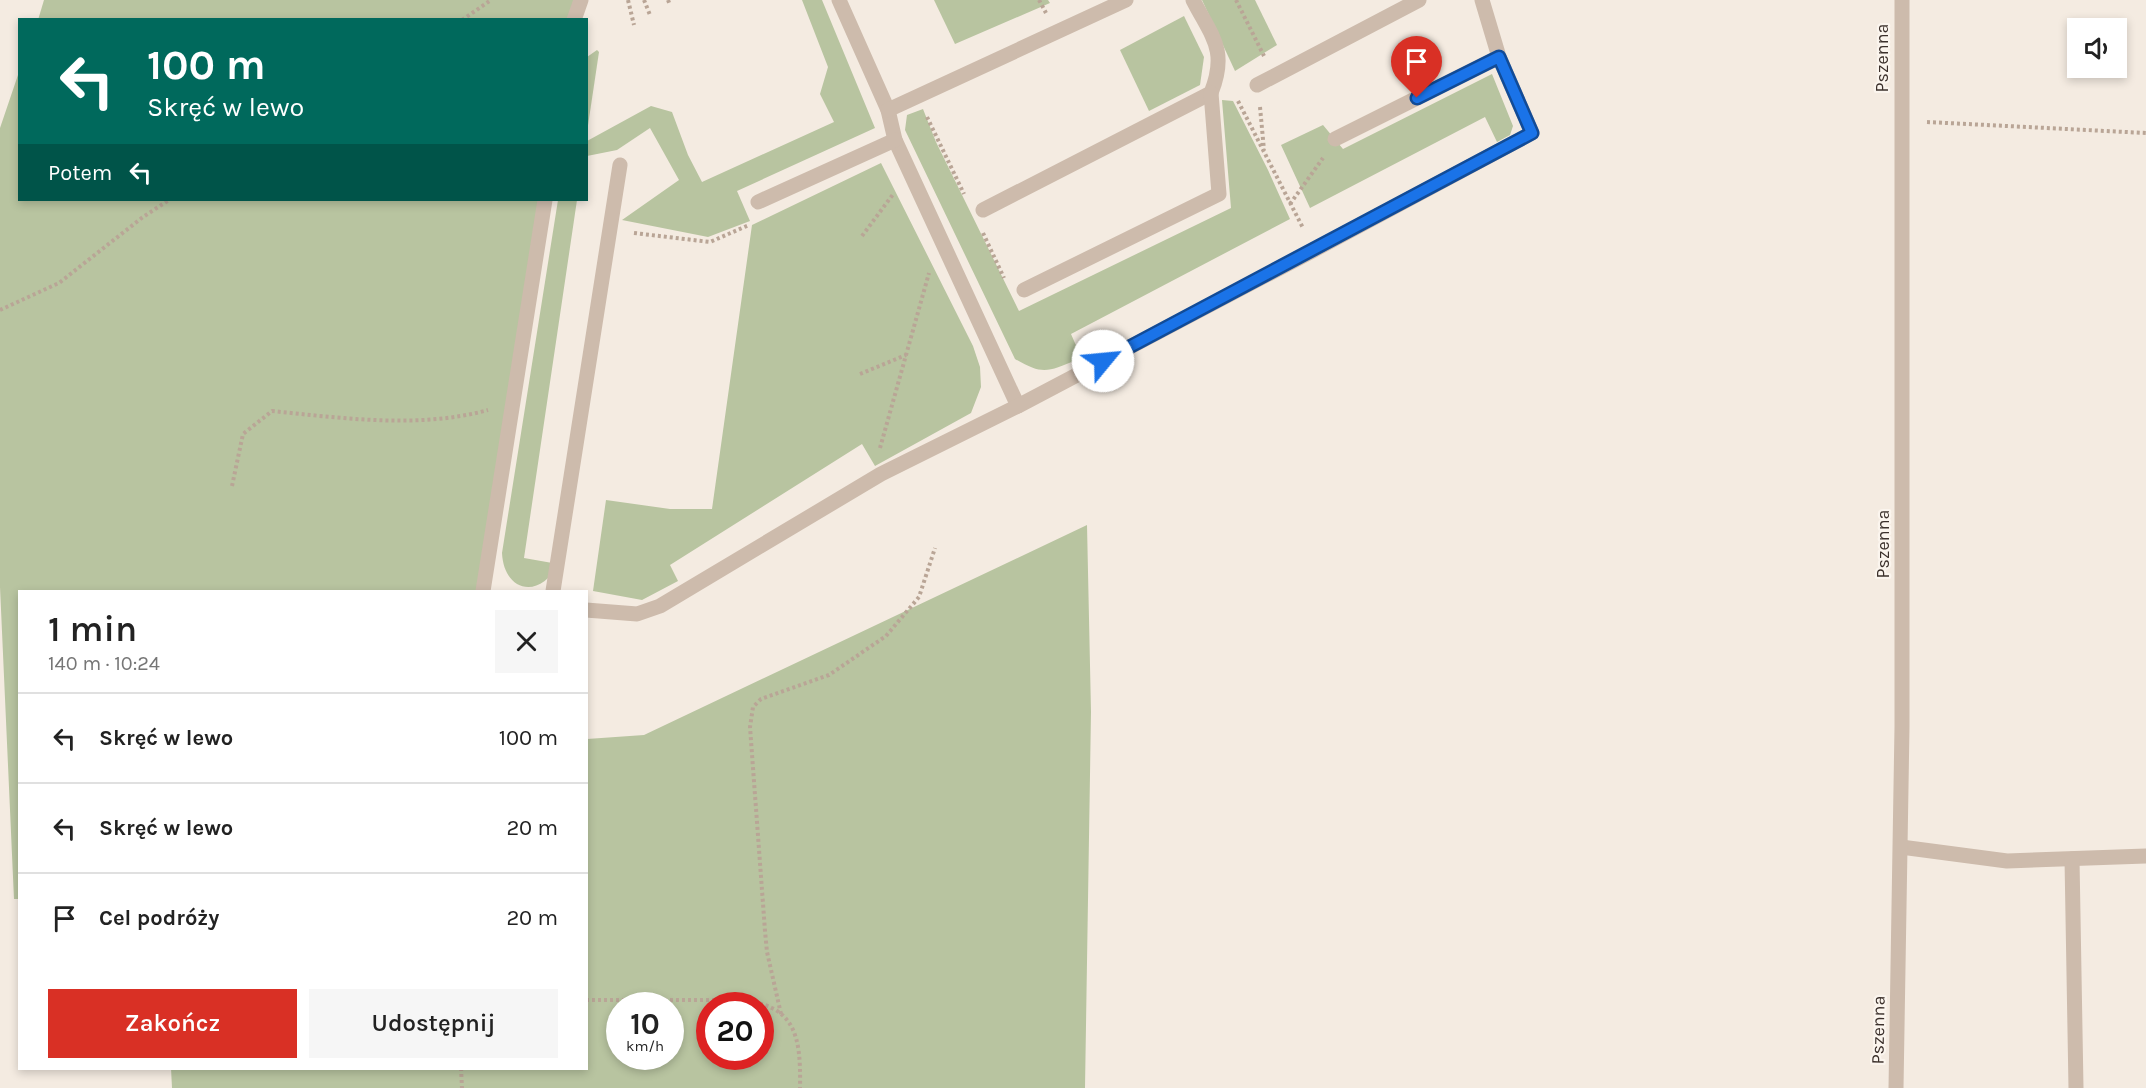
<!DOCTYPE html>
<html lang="pl">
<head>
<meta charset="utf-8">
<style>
	:root { --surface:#fff; --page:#f6f6f6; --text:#222; --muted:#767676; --line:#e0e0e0; --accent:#d93025 }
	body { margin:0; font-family:Karla,sans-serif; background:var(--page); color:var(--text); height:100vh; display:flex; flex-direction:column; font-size:22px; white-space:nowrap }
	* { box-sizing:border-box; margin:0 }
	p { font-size:20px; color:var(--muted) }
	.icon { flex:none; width:33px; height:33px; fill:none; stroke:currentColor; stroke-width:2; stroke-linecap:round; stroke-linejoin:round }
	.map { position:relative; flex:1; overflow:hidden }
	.side { position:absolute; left:18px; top:590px; width:570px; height:480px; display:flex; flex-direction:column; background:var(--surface); border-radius:0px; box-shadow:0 3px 9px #0003 }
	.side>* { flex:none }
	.guide { position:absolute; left:18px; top:18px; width:570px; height:183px; border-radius:0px; box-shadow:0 3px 9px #0003; background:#00695c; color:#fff; overflow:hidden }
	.tools { position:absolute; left:2067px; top:18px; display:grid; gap:12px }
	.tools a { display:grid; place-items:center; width:60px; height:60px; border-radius:0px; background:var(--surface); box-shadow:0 3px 9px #0003; font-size:30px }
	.speed { position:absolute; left:606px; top:992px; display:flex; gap:12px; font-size:30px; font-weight:700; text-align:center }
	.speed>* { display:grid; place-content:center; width:78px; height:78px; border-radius:50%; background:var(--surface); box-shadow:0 3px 9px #0003; line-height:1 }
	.speed small { font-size:15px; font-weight:400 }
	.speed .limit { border:9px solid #d22; background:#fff; color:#111 }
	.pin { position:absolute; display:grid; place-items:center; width:51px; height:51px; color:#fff; margin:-62px -26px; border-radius:50% 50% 50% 0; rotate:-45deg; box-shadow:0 0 6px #0007 }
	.pin .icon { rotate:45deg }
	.me { position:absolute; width:66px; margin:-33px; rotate:62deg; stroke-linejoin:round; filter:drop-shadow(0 0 4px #0008) }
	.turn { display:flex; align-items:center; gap:21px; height:126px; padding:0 30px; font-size:27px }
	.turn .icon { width:78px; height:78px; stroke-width:2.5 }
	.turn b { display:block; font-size:42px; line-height:51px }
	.then { display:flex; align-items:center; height:57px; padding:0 30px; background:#0003; gap:12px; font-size:22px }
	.round { display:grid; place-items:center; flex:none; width:63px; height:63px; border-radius:0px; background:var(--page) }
	.head { display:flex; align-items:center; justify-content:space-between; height:102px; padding:0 30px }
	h1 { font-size:36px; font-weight:600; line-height:45px }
	.cta { display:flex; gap:12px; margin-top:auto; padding:12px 30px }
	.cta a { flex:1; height:69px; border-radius:0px; background:var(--accent); color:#fff; font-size:24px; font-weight:600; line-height:69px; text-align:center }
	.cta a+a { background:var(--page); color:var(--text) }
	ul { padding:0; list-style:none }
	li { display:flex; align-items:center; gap:18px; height:90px; padding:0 30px; border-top:2px solid var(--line) }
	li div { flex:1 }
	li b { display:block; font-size:22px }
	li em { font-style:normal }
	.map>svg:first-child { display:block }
	.green { fill:#b8c4a0; fill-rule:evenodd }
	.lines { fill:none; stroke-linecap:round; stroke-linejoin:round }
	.path { stroke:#b9a596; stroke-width:4; stroke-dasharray:3 3; stroke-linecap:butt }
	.lane { stroke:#cdbbac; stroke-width:15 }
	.street { stroke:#cdbbac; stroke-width:15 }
	.route-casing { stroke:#114b97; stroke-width:15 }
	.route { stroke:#1a73e8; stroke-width:10 }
	.labels { text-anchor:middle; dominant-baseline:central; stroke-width:4.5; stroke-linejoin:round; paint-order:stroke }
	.street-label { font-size:18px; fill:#3b302b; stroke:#fbf5ee }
</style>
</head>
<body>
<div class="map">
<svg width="2146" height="1088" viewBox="0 0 2146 1088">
	<rect width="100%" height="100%" fill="#f4ebe1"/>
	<g class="green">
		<path d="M44,0H581L574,20H38Z"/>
		<path d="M802,0H822L875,128L737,191L750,221L708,237L622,220L679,180L650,128L617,150L587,156V141L651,106L672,112L688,155L702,182L834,122L820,94L828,67Z"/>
		<path d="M934,0H1048L1050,3L955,44Z"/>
		<path d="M1202,0H1255L1277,45L1235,71Z"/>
		<path d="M1184,16L1204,57L1200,85L1149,111L1120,50Z"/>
		<path d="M597,50L599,52L587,132V57Z"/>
		<path d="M19,72L20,200H545L483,591H20L19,899H14L0,587V128Z"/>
		<path d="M1492,74L1513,126L1510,135L1497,142L1485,117L1310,208L1281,145L1323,125L1343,149Z"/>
		<path d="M1222,100L1233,101L1268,170L1290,219L1071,334L1081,357L1077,360C1048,371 1044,376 1015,359L905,130L907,115L923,109L936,142L1019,311L1231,208Z"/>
		<path d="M881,163L973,346L980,367L981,387L971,413L875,466L862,444L670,565L678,581L642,600L593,591L606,500L670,509H712L752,225Z"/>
		<path d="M558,200H577L524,558L558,564C541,599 504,593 502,553Z"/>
		<path d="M1087,525L1091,712L1085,1088H172L171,1068H586L587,739L644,735ZM620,1005H670V1056H620ZM710,1005H760V1056H710Z"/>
	</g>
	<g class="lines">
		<g class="path">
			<path d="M628,0L634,25"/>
			<path d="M644,0L650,15"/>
			<path d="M668,0L670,5"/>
			<path d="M1039,0L1046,13"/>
			<path d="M1236,0L1264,56"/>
			<path d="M462,20L491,0"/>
			<path d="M1238,101L1303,228"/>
			<path d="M1260,107L1264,150"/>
			<path d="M927,117L964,194"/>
			<path d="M1927,122L2146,133"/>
			<path d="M1290,204L1323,158"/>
			<path d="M634,233L710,242L749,225"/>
			<path d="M983,233L1004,278"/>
			<path d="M862,236L894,193"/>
			<path d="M0,310L59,283L143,217L169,200"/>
			<path d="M860,374L906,355"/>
			<path d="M880,448L929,273"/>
			<path d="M232,486L243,434L272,411C341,418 420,429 488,410"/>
			<path d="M586,1000H736C796,1003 801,1036 800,1088"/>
			<path d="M781,1014L767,952L765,931L750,727L753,707L761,699L829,675L886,636L919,597L935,548"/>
			<path d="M461,1068L462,1088"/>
		</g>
		<g class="lane">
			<path d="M839,0L888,110L895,140L1018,406"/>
			<path d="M574,20L581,0"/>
			<path d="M1257,85L1419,0"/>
			<path d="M888,110L1126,0"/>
			<path d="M1335,139L1499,57"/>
			<path d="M758,202L895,140"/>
			<path d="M983,210L1211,93C1228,50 1212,37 1193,0"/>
			<path d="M1024,290L1219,194L1211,93"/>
			<path d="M483,591L545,200"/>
			<path d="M553,591L620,165"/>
			<path d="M586,610L637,614L660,606L881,474L1018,406L1314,250L1532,133L1499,57L1482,0"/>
			<path d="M1901,847L2007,861L2146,856"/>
			<path d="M2072,859L2076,1088"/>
		</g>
		<path class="street" d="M1896,1088L1902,727V0"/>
	</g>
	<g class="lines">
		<defs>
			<path id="route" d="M1103,361L1532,133L1499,57L1417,98"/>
		</defs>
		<use href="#route" class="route-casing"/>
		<use href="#route" class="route"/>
	</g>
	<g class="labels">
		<g class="street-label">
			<text transform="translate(1882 58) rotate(-90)">Pszenna</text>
			<text transform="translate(1883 544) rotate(-90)">Pszenna</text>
			<text transform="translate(1878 1030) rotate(-89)">Pszenna</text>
		</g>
	</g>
</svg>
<div class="tools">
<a><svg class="icon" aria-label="sound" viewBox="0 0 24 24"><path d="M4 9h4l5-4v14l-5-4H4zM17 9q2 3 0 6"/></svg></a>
</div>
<div class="speed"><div>10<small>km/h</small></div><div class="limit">20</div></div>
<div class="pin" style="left:1417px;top:98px;background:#d93025"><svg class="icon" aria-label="arrive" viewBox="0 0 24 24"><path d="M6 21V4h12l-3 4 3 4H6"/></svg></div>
<svg class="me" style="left:1103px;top:361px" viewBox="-20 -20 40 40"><circle r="19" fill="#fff"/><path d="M0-13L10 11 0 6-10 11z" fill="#1a73e8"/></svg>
<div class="guide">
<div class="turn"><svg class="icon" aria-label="left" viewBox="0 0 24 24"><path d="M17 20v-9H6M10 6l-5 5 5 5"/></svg><div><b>100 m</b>Skręć w lewo</div></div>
<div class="then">Potem<svg class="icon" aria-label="left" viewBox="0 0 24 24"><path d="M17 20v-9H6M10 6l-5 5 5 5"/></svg></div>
</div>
<section class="side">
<div class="head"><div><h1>1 min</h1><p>140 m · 10:24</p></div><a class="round"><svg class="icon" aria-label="close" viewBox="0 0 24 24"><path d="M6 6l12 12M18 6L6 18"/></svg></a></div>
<ul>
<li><svg class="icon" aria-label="left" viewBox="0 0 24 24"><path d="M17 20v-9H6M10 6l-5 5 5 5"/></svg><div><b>Skręć w lewo</b></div><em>100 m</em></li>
<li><svg class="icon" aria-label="left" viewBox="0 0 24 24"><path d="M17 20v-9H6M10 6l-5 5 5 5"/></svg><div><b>Skręć w lewo</b></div><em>20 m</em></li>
<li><svg class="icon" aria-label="arrive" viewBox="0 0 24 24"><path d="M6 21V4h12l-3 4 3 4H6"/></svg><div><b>Cel podróży</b></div><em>20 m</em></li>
</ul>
<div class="cta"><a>Zakończ</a><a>Udostępnij</a></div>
</section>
</div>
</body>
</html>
